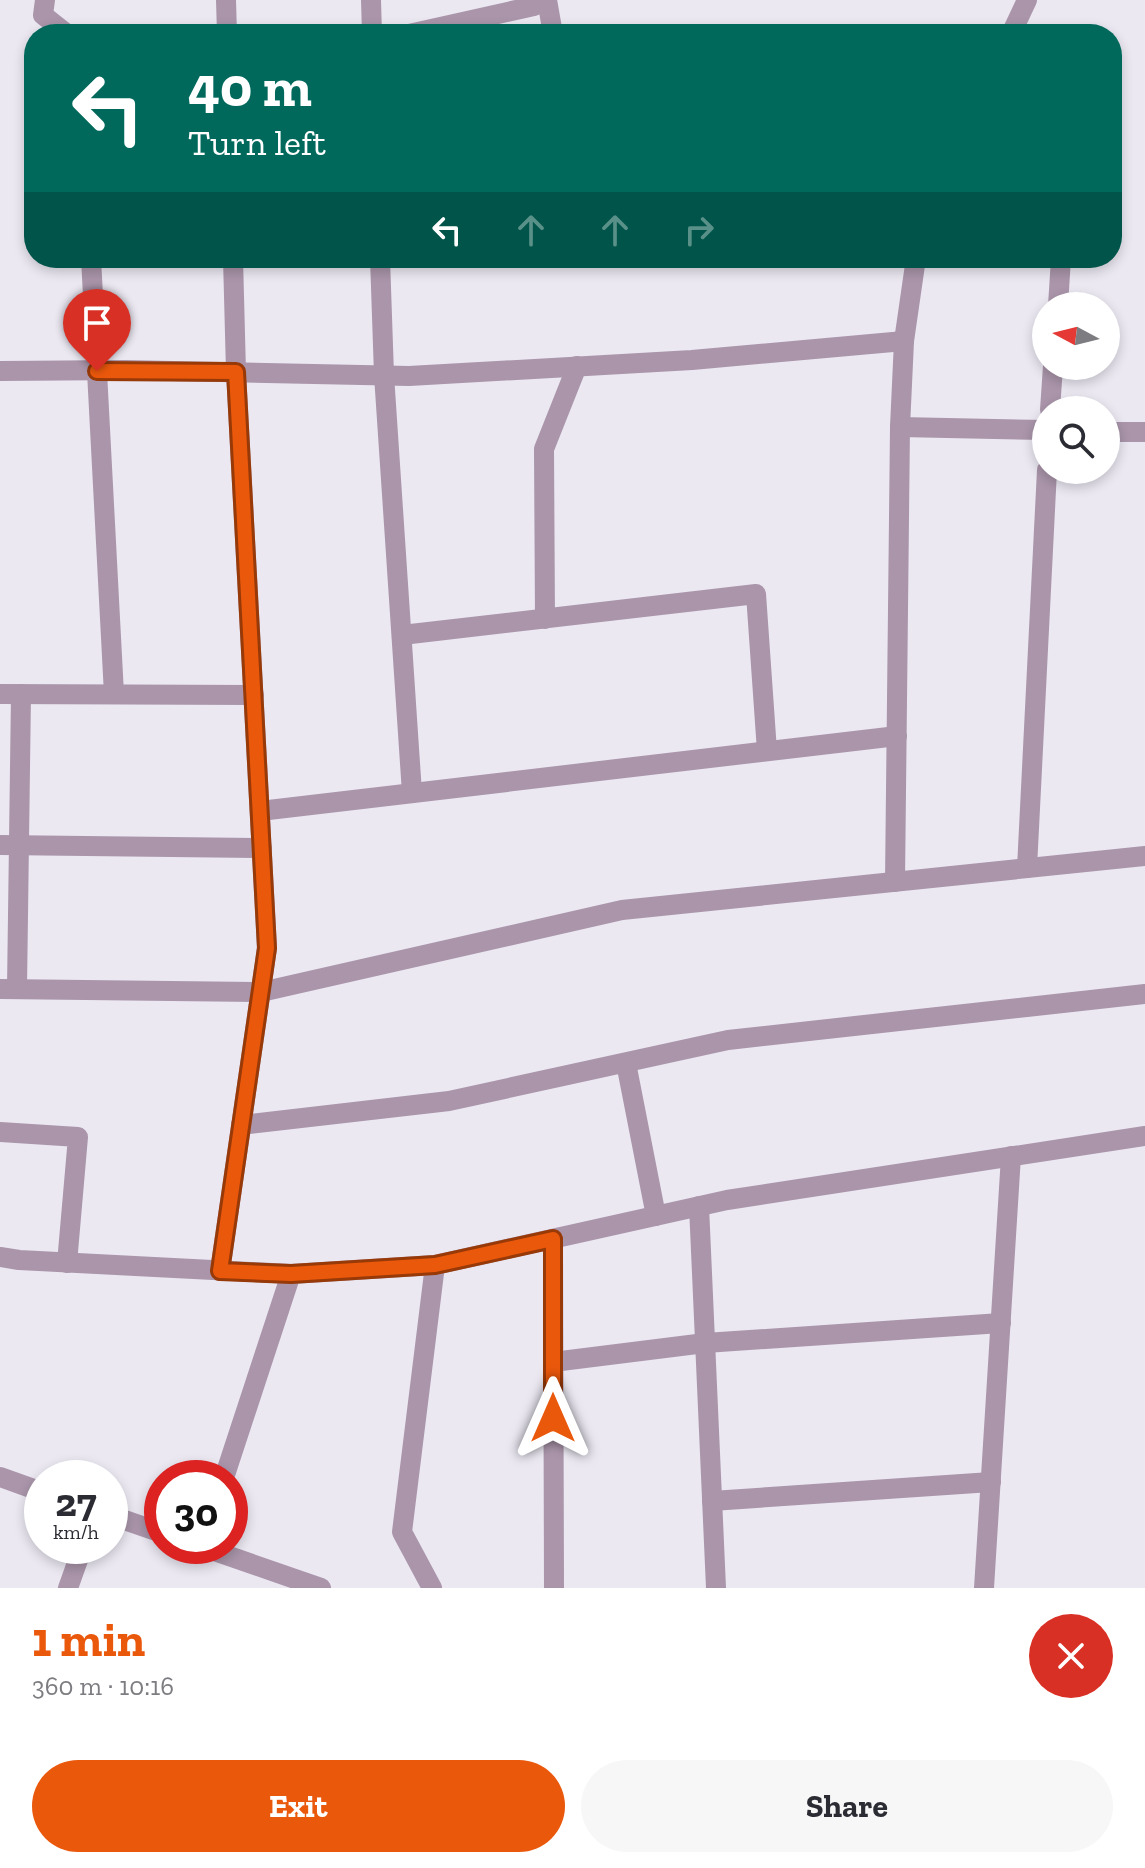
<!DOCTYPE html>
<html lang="en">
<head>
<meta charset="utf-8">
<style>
	:root { --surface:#fff; --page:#f7f7f7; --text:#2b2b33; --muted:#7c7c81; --accent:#ea580c }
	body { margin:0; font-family:"Zilla Slab",serif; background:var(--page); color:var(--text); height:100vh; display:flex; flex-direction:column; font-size:30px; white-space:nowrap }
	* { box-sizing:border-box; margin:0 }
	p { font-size:26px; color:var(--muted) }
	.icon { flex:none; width:44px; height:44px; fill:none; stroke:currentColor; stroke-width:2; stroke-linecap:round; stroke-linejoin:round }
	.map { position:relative; height:1588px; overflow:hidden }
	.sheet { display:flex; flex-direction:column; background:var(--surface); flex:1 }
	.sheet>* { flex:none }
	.top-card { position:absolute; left:24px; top:24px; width:1098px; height:244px; border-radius:32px; box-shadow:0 4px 12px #0003; background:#00695c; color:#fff; overflow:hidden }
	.needle { width:52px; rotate:277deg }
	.fabs { position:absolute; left:1032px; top:292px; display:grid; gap:16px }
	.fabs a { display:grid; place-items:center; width:88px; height:88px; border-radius:50%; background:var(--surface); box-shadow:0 4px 12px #0003; font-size:40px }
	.speed { position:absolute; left:24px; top:1460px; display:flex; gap:16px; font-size:40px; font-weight:700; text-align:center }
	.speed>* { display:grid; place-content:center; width:104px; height:104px; border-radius:50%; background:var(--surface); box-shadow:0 4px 12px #0003; line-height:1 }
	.speed small { font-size:20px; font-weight:400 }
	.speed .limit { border:12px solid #d22; background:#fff; color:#111 }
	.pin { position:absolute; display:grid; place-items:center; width:68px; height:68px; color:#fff; margin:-82px -34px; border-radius:50% 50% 50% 0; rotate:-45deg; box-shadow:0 0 8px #0007 }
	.pin .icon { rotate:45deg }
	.me { position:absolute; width:88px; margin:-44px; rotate:0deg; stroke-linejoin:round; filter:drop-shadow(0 0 6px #0008) }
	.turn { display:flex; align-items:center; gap:28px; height:168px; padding:0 32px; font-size:36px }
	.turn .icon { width:104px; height:104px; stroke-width:2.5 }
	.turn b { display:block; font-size:56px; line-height:68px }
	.lanes { display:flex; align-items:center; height:76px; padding:0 32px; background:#0003; justify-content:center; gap:40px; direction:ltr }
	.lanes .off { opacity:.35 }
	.round { display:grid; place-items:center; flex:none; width:84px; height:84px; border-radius:42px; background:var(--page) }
	.summary { display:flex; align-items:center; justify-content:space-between; height:136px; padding:0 32px }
	h1 { font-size:48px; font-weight:700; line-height:60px; color:var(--accent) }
	.cta { display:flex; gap:16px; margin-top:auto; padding:16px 32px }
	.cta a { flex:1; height:92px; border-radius:48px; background:var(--accent); color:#fff; font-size:32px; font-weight:700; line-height:92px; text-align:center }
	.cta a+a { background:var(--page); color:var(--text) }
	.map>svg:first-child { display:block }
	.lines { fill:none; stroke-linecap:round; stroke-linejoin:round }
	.minor { stroke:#aa95aa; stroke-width:20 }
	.route-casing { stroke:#983908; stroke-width:20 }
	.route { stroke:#ea580c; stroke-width:14 }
</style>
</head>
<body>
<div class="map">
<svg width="1145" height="1588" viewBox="0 0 1145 1588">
	<rect width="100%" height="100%" fill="#ebe8f2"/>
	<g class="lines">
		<g class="minor">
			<path d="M45,0L43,15L67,34"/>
			<path d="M226,0L227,34"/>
			<path d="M371,0L372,34"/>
			<path d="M547,0L553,34"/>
			<path d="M409,34L534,6L545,0"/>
			<path d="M1011,34L1027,0"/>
			<path d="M91,258L114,694"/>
			<path d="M380,258L384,375L412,793"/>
			<path d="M1058,306L1061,258"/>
			<path d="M0,371L125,370L409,376L692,360L904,341"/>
			<path d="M1050,410L1053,366"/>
			<path d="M900,427L904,341L916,258"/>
			<path d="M1106,432H1145"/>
			<path d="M545,619L544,449L577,366"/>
			<path d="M402,635L756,594L767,751"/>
			<path d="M0,694L254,695"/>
			<path d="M260,811L897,736"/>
			<path d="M0,845L262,848"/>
			<path d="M1027,868L1047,470"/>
			<path d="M895,882L900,427L1046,430"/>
			<path d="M0,989L261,992L622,910L1145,856"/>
			<path d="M17,989L21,694"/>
			<path d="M626,1063L656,1216"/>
			<path d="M241,1125L449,1101L728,1040L1145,994"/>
			<path d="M0,1132L78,1137L67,1263"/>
			<path d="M699,1206L716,1588"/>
			<path d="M553,1239L554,1588"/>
			<path d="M0,1257L19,1260L291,1274L435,1265L727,1200L1145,1136"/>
			<path d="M220,1271L267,948L236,372L233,258"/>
			<path d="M553,1362L705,1343L1001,1323"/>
			<path d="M0,1477L42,1492"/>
			<path d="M224,1478L291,1274"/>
			<path d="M712,1501L991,1482"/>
			<path d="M110,1515L162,1533"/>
			<path d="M200,1546L321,1588"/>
			<path d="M68,1588L83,1546"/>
			<path d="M432,1588L402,1532L435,1265"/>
			<path d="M984,1588L1011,1156"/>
		</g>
	</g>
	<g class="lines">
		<defs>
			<path id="route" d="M97,371L236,372L267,948L220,1271L291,1274L435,1265L553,1239V1418"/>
		</defs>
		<use href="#route" class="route-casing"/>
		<use href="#route" class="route"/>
	</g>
</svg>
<div class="fabs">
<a><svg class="needle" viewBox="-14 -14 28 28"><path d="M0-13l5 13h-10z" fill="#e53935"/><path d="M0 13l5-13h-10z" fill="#7c7c81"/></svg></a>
<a><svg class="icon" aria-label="search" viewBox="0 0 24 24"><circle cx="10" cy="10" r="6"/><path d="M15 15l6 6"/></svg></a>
</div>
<div class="speed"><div>27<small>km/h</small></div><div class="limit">30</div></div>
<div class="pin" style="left:97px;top:371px;background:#d93025"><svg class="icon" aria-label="arrive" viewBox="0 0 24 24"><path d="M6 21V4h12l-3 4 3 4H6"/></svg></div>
<svg class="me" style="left:553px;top:1418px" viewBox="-20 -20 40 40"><path d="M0-17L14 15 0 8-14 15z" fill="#ea580c" stroke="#fff" stroke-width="4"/></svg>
<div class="top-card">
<div class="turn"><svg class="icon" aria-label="left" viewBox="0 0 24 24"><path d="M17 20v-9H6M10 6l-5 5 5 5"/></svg><div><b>40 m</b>Turn left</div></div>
<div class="lanes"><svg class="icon" aria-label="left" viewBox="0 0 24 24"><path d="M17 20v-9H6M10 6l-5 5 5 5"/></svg><svg class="icon off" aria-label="ahead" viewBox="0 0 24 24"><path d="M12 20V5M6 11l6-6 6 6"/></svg><svg class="icon off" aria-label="ahead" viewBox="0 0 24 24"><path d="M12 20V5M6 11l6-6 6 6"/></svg><svg class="icon off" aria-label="right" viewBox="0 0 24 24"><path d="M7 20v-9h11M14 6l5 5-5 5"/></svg></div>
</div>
</div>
<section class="sheet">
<div class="summary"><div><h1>1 min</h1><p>360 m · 10:16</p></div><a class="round" style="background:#d93025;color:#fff"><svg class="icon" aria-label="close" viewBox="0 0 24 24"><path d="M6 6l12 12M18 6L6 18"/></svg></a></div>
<div class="cta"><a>Exit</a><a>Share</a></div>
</section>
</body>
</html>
